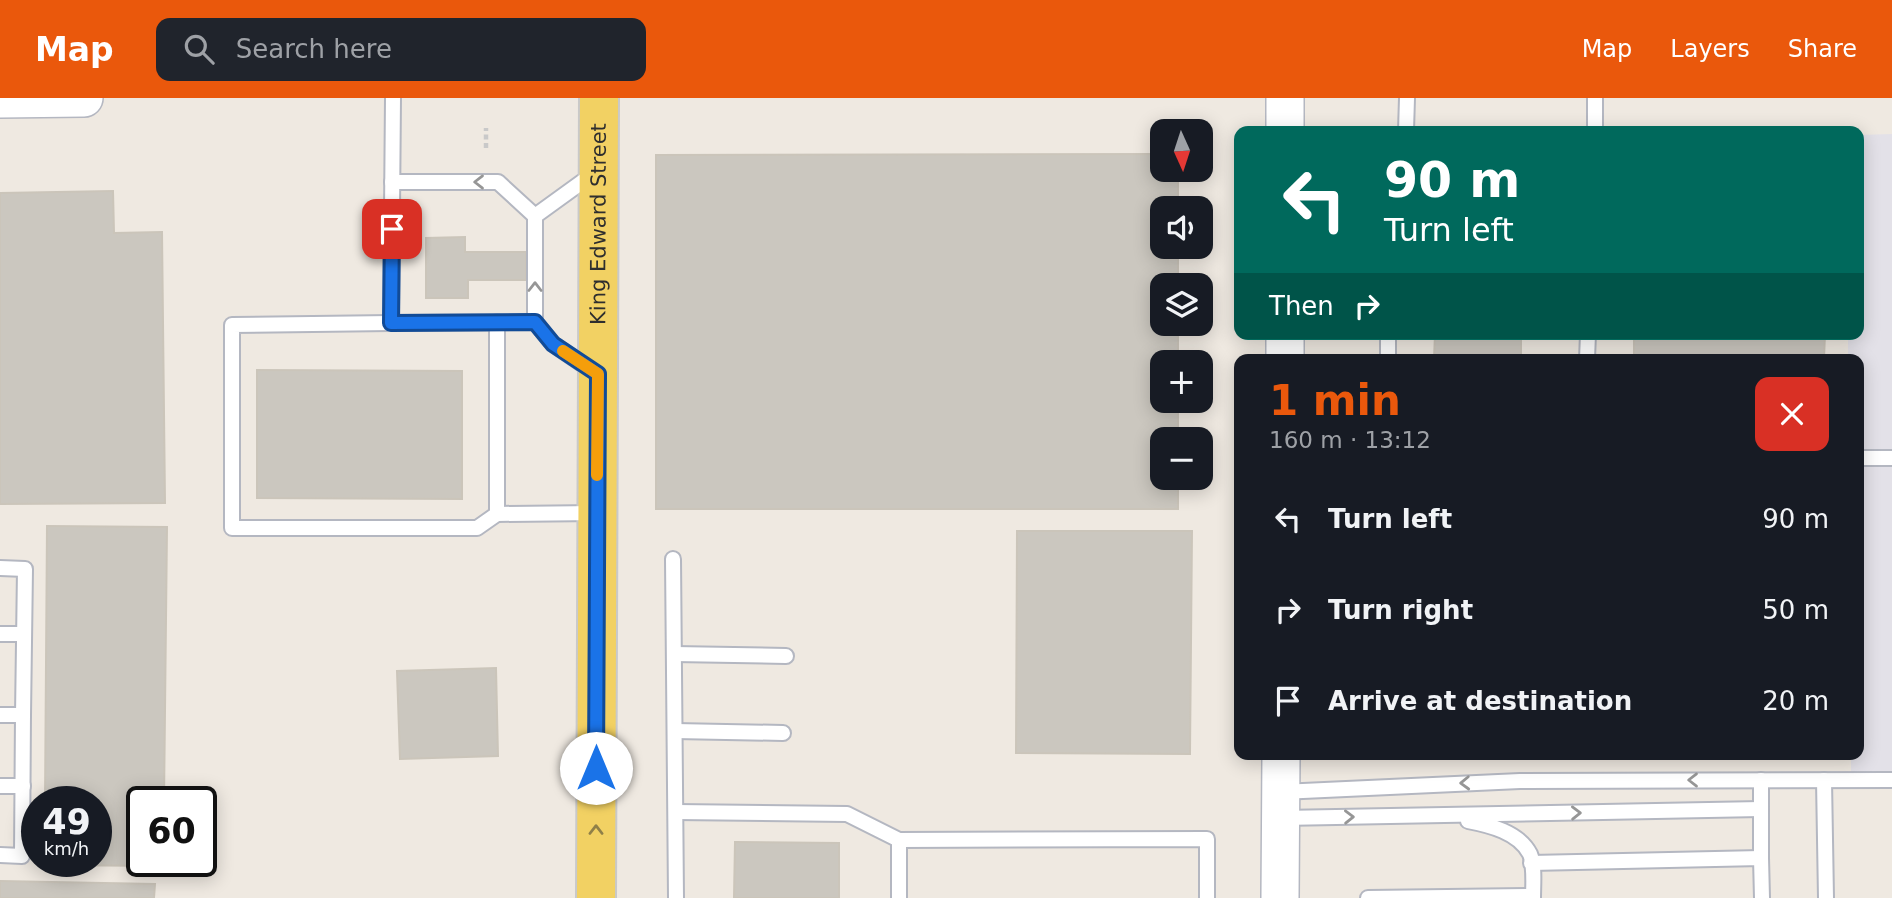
<!DOCTYPE html>
<html lang="en">
<head>
<meta charset="utf-8">
<style>
	:root { --surface:#171b24; --page:#20242c; --text:#f1f3f6; --muted:#9ea1a6; --accent:#ea580c }
	body { margin:0; font-family:"DejaVu Sans",sans-serif; background:var(--page); color:var(--text); height:100vh; display:flex; flex-direction:column; font-size:26px; white-space:nowrap }
	* { box-sizing:border-box; margin:0 }
	p { font-size:23px; color:var(--muted) }
	.icon { flex:none; width:38px; height:38px; fill:none; stroke:currentColor; stroke-width:2; stroke-linecap:round; stroke-linejoin:round }
	.map { position:relative; flex:1; overflow:hidden }
	.side { position:absolute; left:1234px; top:256px; width:630px; height:406px; display:flex; flex-direction:column; background:var(--surface); border-radius:14px; box-shadow:0 4px 18px #0003 }
	.side>* { flex:none }
	.top-card { position:absolute; left:1234px; top:28px; width:630px; height:214px; border-radius:14px; box-shadow:0 4px 18px #0003; background:#00695c; color:#fff; overflow:hidden }
	.needle { width:46px; rotate:177deg }
	.fabs { position:absolute; left:1150px; top:21px; display:grid; gap:14px }
	.fabs a { display:grid; place-items:center; width:63px; height:63px; border-radius:14px; background:var(--surface); box-shadow:0 4px 18px #0003; font-size:35px }
	.speed { position:absolute; left:21px; top:688px; display:flex; gap:14px; font-size:35px; font-weight:700; text-align:center }
	.speed>* { display:grid; place-content:center; width:91px; height:91px; border-radius:50%; background:var(--surface); box-shadow:0 4px 18px #0003; line-height:1 }
	.speed small { font-size:18px; font-weight:400 }
	.speed .limit { border:4px solid #111; border-radius:10px; background:#fff; color:#111 }
	.pin { position:absolute; display:grid; place-items:center; width:60px; height:60px; color:#fff; margin:-30px; border-radius:14px; box-shadow:0 4px 10px #0006 }
	.me { position:absolute; width:77px; margin:-38px; rotate:0deg; stroke-linejoin:round; filter:drop-shadow(0 0 5px #0008) }
	.turn { display:flex; align-items:center; gap:24px; height:147px; padding:0 35px; font-size:32px }
	.turn .icon { width:91px; height:91px; stroke-width:2.5 }
	.turn b { display:block; font-size:49px; line-height:60px }
	.then { display:flex; align-items:center; height:66px; padding:0 35px; background:#0003; gap:14px; font-size:26px }
	.round { display:grid; place-items:center; flex:none; width:74px; height:74px; border-radius:14px; background:var(--page) }
	.overview { display:flex; align-items:center; justify-content:space-between; height:119px; padding:0 35px }
	h1 { font-size:42px; font-weight:800; line-height:52px; color:var(--accent) }
	ul { padding:0; list-style:none }
	li { display:flex; align-items:center; gap:21px; height:91px; padding:0 35px }
	li div { flex:1 }
	li b { display:block; font-size:26px }
	li em { font-style:normal }
	header { display:flex; align-items:center; gap:42px; box-sizing:border-box; height:98px; padding:0 35px; background:var(--accent); color:#fff }
	header strong { font-size:33px }
	nav { display:flex; gap:38px; margin-inline-start:auto; font-size:24px }
	.search { width:490px; height:63px; background:var(--page); display:flex; align-items:center; gap:18px; box-sizing:border-box; padding:0 24px; border-radius:14px; color:var(--muted); font-size:26px }
	.map>svg:first-child { display:block }
	.industrial { fill:#e3e1e8 }
	.building { fill:#cbc7bf; stroke:#cbc5ba; stroke-width:2 }
	.lines { fill:none; stroke-linecap:round; stroke-linejoin:round }
	.lane-casing { stroke:#b4b7c1; stroke-width:18 }
	.secondary-casing { stroke:#b4b7c1; stroke-width:40 }
	.primary-casing { stroke:#c9c9c9; stroke-width:42 }
	.path { stroke:#c9c9c9; stroke-width:4.5; stroke-dasharray:5 3.5; stroke-linecap:butt }
	.lane { stroke:#fff; stroke-width:14 }
	.secondary { stroke:#fff; stroke-width:37 }
	.primary { stroke:#f2d163; stroke-width:38 }
	.oneway { stroke:#969696 }
	.oneway2 { stroke:#908048 }
	.route-casing { stroke:#114b97; stroke-width:18 }
	.route { stroke:#1a73e8; stroke-width:12 }
	.slow { stroke:#f59e0b; stroke-width:12 }
	.labels { text-anchor:middle; dominant-baseline:central; stroke-width:7; stroke-linejoin:round; paint-order:stroke }
	.street-label { font-size:21px; fill:#2e2e2e; stroke:#fff }
</style>
</head>
<body>
<header>
<strong>Map</strong>
<div class="search"><svg class="icon" aria-label="search" viewBox="0 0 24 24"><circle cx="10" cy="10" r="6"/><path d="M15 15l6 6"/></svg>Search here</div>
<nav><a>Map</a><a>Layers</a><a>Share</a></nav>
</header>
<div class="map">
<svg width="1892" height="800" viewBox="0 0 1892 800">
	<rect width="100%" height="100%" fill="#efe9e1"/>
	<path class="industrial" d="M1892,36V676L1851,675V656H1858V261H1848V236H1858L1859,37Z"/>
	<g class="building">
		<path d="M1162,56V72H1178V110H1162V149H1178V187H1162V226H1178V264H1162V303H1178V341H1162V380H1178V411H656V57Z"/>
		<path d="M113,93L114,135L162,134L165,405L0,406V95Z"/>
		<path d="M465,139V154H526V182H468V200H426V140Z"/>
		<path d="M1435,236H1521V261H1434Z"/>
		<path d="M1634,236H1825L1824,261H1634Z"/>
		<path d="M257,272L462,273V401L257,400Z"/>
		<path d="M47,428L167,429L164,704H142V763H163V768L44,767V763H96V704H45Z"/>
		<path d="M1017,433H1192L1190,656L1016,655Z"/>
		<path d="M496,570L498,658L400,661L397,573Z"/>
		<path d="M735,744L839,745V800H734Z"/>
		<path d="M0,783L155,786L154,800H0Z"/>
	</g>
	<g class="lines">
		<defs>
			<g id="lane">
				<path d="M393,0L391,225L535,224"/>
				<path d="M1406,33L1407,0"/>
				<path d="M1595,33V0"/>
				<path d="M593,76L535,118V224L553,246L594,274"/>
				<path d="M392,84H498L535,118"/>
				<path d="M497,224V416L596,415"/>
				<path d="M391,225L232,227V430H477L497,416"/>
				<path d="M1388,261V236"/>
				<path d="M1587,261L1588,236"/>
				<path d="M1858,360H1892"/>
				<path d="M673,461L676,800"/>
				<path d="M0,470L25,471L23,617"/>
				<path d="M0,536H24"/>
				<path d="M674,556L786,558"/>
				<path d="M0,617H23L22,758L0,757"/>
				<path d="M675,633L783,635"/>
				<path d="M1761,682V760"/>
				<path d="M1824,682L1826,800"/>
				<path d="M0,688H23"/>
				<path d="M1281,694L1520,683L1892,682"/>
				<path d="M676,714L847,716L899,742"/>
				<path d="M1282,720L1761,711"/>
				<path d="M1468,723C1489,727 1519,734 1530,756C1535,768 1533,787 1533,800"/>
				<path d="M1531,765L1761,760L1762,800"/>
				<path d="M899,800V742L1207,741V800"/>
				<path d="M1368,800L1533,798"/>
			</g>
			<g id="secondary">
				<path d="M0,1L84,0"/>
				<path d="M1285,33V0"/>
				<path d="M1285,261V236"/>
				<path d="M1280,800L1281,656"/>
			</g>
			<g id="primary">
				<path id="s1" d="M596,800L599,0"/>
			</g>
		</defs>
		<use href="#lane" class="lane-casing"/>
		<use href="#secondary" class="secondary-casing"/>
		<use href="#primary" class="primary-casing"/>
		<path class="path" d="M486,50V30"/>
		<use href="#lane" class="lane"/>
		<use href="#secondary" class="secondary"/>
		<use href="#primary" class="primary"/>
	</g>
	<defs><path id="oneway-chevron" d="M-2-3.5L2.5 0L-2 3.5" fill="none" stroke-width="1.6" stroke-linecap="round" stroke-linejoin="round" transform="scale(1.75)"/></defs>
	<g class="oneway">
		<use href="#oneway-chevron" transform="translate(479 84) rotate(180)"/>
		<use href="#oneway-chevron" transform="translate(535 189) rotate(-90)"/>
		<use href="#oneway-chevron" transform="translate(1693 682) rotate(180)"/>
		<use href="#oneway-chevron" transform="translate(1465 685) rotate(178)"/>
		<use href="#oneway-chevron" transform="translate(1576 715) rotate(-1)"/>
		<use href="#oneway-chevron" transform="translate(1349 719) rotate(-1)"/>
	</g>
	<use class="oneway2" href="#oneway-chevron" transform="translate(596 732) rotate(-90)"/>
	<g class="lines">
		<defs>
			<path id="route" d="M392,131L391,225L535,224L553,246L598,276L596,670"/>
		</defs>
		<use href="#route" class="route-casing"/>
		<use href="#route" class="route"/>
		<path class="slow" d="M563,253L598,276L597,377"/>
	</g>
	<g class="labels">
		<g class="street-label">
			<text stroke="none"><textPath href="#s1" startOffset="674">King Edward Street</textPath></text>
		</g>
	</g>
</svg>
<div class="fabs">
<a><svg class="needle" viewBox="-14 -14 28 28"><path d="M0-13l5 13h-10z" fill="#e53935"/><path d="M0 13l5-13h-10z" fill="#9ea1a6"/></svg></a>
<a><svg class="icon" aria-label="sound" viewBox="0 0 24 24"><path d="M4 9h4l5-4v14l-5-4H4zM17 9q2 3 0 6"/></svg></a>
<a><svg class="icon" aria-label="layers" viewBox="0 0 24 24"><path d="M12 4l9 5-9 5-9-5zM3 14l9 5 9-5"/></svg></a>
<a>+</a>
<a>−</a>
</div>
<div class="speed"><div>49<small>km/h</small></div><div class="limit">60</div></div>
<div class="pin" style="left:392px;top:131px;background:#d93025"><svg class="icon" aria-label="arrive" viewBox="0 0 24 24"><path d="M6 21V4h12l-3 4 3 4H6"/></svg></div>
<svg class="me" style="left:596px;top:670px" viewBox="-20 -20 40 40"><circle r="19" fill="#fff"/><path d="M0-13L10 11 0 6-10 11z" fill="#1a73e8"/></svg>
<div class="top-card">
<div class="turn"><svg class="icon" aria-label="left" viewBox="0 0 24 24"><path d="M17 20v-9H6M10 6l-5 5 5 5"/></svg><div><b>90 m</b>Turn left</div></div>
<div class="then">Then<svg class="icon" aria-label="right" viewBox="0 0 24 24"><path d="M7 20v-9h11M14 6l5 5-5 5"/></svg></div>
</div>
<section class="side">
<div class="overview"><div><h1>1 min</h1><p>160 m · 13:12</p></div><a class="round" style="background:#d93025;color:#fff"><svg class="icon" aria-label="close" viewBox="0 0 24 24"><path d="M6 6l12 12M18 6L6 18"/></svg></a></div>
<ul>
<li><svg class="icon" aria-label="left" viewBox="0 0 24 24"><path d="M17 20v-9H6M10 6l-5 5 5 5"/></svg><div><b>Turn left</b></div><em>90 m</em></li>
<li><svg class="icon" aria-label="right" viewBox="0 0 24 24"><path d="M7 20v-9h11M14 6l5 5-5 5"/></svg><div><b>Turn right</b></div><em>50 m</em></li>
<li><svg class="icon" aria-label="arrive" viewBox="0 0 24 24"><path d="M6 21V4h12l-3 4 3 4H6"/></svg><div><b>Arrive at destination</b></div><em>20 m</em></li>
</ul>
</section>
</div>
</body>
</html>
